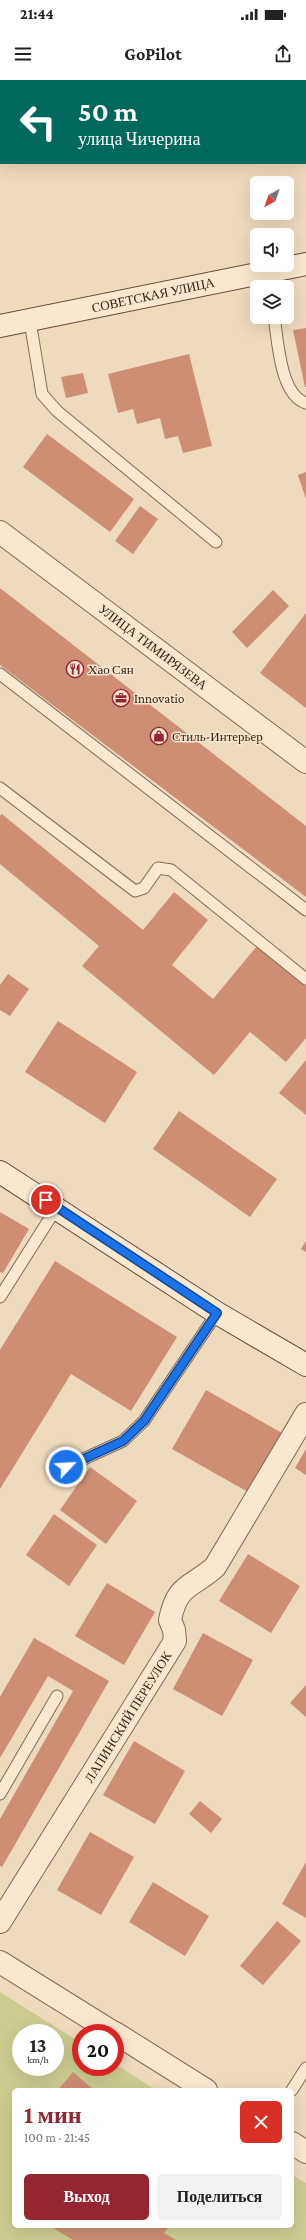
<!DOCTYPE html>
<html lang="ru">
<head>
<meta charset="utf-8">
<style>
	:root { --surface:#fff; --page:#f2f2f2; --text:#222; --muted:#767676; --accent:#962532 }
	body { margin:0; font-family:"Crimson Pro",serif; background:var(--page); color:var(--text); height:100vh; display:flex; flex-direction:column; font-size:15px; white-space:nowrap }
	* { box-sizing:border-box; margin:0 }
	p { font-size:13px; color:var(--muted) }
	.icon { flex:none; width:22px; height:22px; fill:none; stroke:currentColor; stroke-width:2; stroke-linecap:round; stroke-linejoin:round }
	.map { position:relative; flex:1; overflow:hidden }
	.panel { position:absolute; left:12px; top:2008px; width:282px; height:140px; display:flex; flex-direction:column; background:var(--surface); border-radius:6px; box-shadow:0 4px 16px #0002 }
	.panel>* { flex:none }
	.guide { position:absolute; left:0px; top:0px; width:306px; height:84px; box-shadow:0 4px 16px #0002; background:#00695c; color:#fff; overflow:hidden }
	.needle { width:26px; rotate:220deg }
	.fabs { position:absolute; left:250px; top:96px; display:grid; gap:8px }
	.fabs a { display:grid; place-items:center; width:44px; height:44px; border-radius:6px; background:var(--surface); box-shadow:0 4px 16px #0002; font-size:20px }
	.speed { position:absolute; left:12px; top:1944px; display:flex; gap:8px; font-size:20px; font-weight:700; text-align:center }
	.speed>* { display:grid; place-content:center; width:52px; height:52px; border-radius:50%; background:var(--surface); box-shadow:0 4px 16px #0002; line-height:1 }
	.speed small { font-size:10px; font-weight:400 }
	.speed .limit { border:6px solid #d22; background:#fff; color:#111 }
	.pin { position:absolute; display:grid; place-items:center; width:34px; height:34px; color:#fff; margin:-17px; border:2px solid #fff; border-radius:50%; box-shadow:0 1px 4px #0007 }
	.me { position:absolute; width:44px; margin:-22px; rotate:65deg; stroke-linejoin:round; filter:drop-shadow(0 0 3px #0008) }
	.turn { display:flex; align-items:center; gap:14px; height:84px; padding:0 12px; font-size:18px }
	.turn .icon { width:52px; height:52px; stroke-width:2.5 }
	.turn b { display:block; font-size:28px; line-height:34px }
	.round { display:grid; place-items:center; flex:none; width:42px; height:42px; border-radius:6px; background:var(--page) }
	.headline { display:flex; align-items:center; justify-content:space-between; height:68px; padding:0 12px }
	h1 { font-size:24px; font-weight:700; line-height:30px; color:var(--accent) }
	.button { display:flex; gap:8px; margin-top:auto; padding:8px 12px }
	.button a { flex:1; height:46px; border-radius:6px; background:var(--accent); color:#fff; font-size:16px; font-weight:700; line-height:46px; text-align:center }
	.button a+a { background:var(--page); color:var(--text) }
	.status { display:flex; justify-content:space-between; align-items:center; height:28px; padding:0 20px; background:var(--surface); direction:ltr }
	.status svg { height:11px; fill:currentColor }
	header { display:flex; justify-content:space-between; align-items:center; height:52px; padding:0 12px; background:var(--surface); font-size:18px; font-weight:700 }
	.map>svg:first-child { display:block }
	.green { fill:#cccc91; fill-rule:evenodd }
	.building { fill:#cd8e72 }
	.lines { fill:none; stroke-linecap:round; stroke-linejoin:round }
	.lane-casing { stroke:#866a56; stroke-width:13 }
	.street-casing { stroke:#866a56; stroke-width:24 }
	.secondary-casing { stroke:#684b39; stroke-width:24 }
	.lane { stroke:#f9e8d0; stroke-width:11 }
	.street { stroke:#f9e8d0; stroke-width:22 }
	.secondary { stroke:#f9e8d0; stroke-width:22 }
	.route-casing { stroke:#114b97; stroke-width:10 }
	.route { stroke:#1a73e8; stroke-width:7 }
	.labels { text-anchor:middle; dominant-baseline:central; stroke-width:3; stroke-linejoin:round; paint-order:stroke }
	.street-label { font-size:13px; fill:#35251b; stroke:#f6e5cc }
	.poi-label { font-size:13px; fill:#35251b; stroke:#f6e5cc; text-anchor:start }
</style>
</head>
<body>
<div class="status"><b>21:44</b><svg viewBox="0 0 49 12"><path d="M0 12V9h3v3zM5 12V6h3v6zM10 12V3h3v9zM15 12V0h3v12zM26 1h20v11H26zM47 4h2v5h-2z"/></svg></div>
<header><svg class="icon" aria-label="menu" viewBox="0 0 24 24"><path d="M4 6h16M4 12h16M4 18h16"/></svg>GoPilot<svg class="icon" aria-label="share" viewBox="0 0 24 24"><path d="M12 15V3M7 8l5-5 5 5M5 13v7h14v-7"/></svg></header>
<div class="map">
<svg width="306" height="2160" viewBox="0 0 306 2160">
	<rect width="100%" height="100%" fill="#eedabd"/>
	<path class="green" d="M0,1912L81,1963V1987H115V1984L156,2010H14V2146H292V2095L306,2103V2160H0ZM21,1953H55V1987H21Z"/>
	<g class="building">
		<path d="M306,248V307H305L293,250Z"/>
		<path d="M189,274L212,366L183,373L178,356L165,359L160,338L137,344L133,329L118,333L108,294Z"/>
		<path d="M83,293L88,313L66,318L61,297Z"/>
		<path d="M47,354L134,419L110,452L23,387Z"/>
		<path d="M306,392V419L298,395Z"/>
		<path d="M140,426L158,439L133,474L115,461Z"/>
		<path d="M0,508L306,746V817L0,585Z"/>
		<path d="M273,510L289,526L247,568L232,552Z"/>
		<path d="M306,533V628L260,593Z"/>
		<path d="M2,734L143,850L174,812L208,840L172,885L213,919L257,866L306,906V958L286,982L250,952L214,995L82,886L99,866L0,784V736Z"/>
		<path d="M8,894L29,909L10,936L0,930V905Z"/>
		<path d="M58,941L137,992L105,1043L25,992Z"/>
		<path d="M306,980V1035L279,1013Z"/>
		<path d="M179,1031L277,1099L250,1137L153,1069Z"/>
		<path d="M0,1132L29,1149L3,1193L0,1192Z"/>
		<path d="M306,1161V1172L301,1169Z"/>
		<path d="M55,1181L177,1257L131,1331L71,1294L0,1409V1270Z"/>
		<path d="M206,1310L282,1353L248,1412L172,1369Z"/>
		<path d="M306,1369V1395L295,1388Z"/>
		<path d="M90,1387L137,1421L106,1464L60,1430Z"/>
		<path d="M54,1434L97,1465L69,1506L26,1475Z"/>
		<path d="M248,1474L300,1506L271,1553L219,1521Z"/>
		<path d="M107,1503L155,1532L124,1585L75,1556Z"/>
		<path d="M203,1553L253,1580L222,1636L173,1609Z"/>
		<path d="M34,1558L109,1601L2,1787L0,1786V1739L73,1611L48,1596L0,1678V1617Z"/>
		<path d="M306,1605V1637L290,1623Z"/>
		<path d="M134,1661L185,1691L155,1744L103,1715Z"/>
		<path d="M200,1721L222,1739L211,1753L189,1734Z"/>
		<path d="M90,1752L134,1777L101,1835L57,1810Z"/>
		<path d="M306,1782V1838L282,1824Z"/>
		<path d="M153,1802L209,1836L185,1876L129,1842Z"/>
		<path d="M277,1841L301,1861L263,1905L240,1886Z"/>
		<path d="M73,1992L94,2010H58Z"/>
		<path d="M50,2146H164L168,2148L164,2153L176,2160H73Z"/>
	</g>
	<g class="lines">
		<defs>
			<g id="lane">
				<path d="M289,1L293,0"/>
				<path d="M266,192L269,207"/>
				<path d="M274,237C278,261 280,315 306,323"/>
				<path d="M30,241L42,314L57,331L216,462"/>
				<path d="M0,594L306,830"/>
				<path d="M0,708L135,811L144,808L158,788L171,790L306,899"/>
				<path d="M0,1217L57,1127"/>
				<path d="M66,1387L123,1361L144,1341L217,1233"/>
				<path d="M0,1714L57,1616"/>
				<path d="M292,2010L306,1988"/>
			</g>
			<g id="street">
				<path d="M0,452L306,682"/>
				<path d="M0,1842L175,1561L174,1550L170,1540C177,1504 191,1508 215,1487L306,1334"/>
				<path d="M0,1882L114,1953"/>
				<path d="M115,1953L206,2010"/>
				<path d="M292,2063L306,2072"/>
			</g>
			<g id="secondary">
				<path d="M0,246L306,184"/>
				<path d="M0,1092L217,1233L306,1285"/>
			</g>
		</defs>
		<use href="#lane" class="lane-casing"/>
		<use href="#street" class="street-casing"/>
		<use href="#secondary" class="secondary-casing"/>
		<use href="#lane" class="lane"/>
		<use href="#street" class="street"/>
		<use href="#secondary" class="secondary"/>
	</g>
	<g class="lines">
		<defs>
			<path id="route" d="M46,1120L217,1233L144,1341L123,1361L66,1387"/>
		</defs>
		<use href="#route" class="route-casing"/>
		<use href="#route" class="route"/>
	</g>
	<defs>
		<symbol id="restaurant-ring" viewBox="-11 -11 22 22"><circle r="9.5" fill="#f6e5cc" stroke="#962532" stroke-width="1.5"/><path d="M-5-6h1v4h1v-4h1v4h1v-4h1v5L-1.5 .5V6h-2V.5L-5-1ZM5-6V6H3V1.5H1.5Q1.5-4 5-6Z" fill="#962532"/></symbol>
		<symbol id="office-ring" viewBox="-11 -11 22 22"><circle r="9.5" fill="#f6e5cc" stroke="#962532" stroke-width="1.5"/><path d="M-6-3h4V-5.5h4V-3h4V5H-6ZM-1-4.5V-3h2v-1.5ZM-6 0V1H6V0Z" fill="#962532"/></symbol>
		<symbol id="shop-ring" viewBox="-11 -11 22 22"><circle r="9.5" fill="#f6e5cc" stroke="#962532" stroke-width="1.5"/><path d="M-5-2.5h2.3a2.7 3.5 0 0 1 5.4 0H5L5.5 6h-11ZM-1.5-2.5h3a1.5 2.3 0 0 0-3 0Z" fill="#962532"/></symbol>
	</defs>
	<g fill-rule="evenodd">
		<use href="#restaurant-ring" x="65" y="579" width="20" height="20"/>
		<use href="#office-ring" x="111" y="608" width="20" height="20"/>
		<use href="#shop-ring" x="149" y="646" width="20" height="20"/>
	</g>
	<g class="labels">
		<g class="street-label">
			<text transform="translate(153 215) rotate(-12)">СОВЕТСКАЯ УЛИЦА</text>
			<text transform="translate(153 567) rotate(37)">УЛИЦА ТИМИРЯЗЕВА</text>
			<text transform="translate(128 1637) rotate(-58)">ЛАПИНСКИЙ ПЕРЕУЛОК</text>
		</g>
		<g class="poi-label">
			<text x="88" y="589">Хао Сян</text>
			<text x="134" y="618">Innovatio</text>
			<text x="172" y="656">Стиль-Интерьер</text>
		</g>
	</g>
</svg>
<div class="fabs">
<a><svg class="needle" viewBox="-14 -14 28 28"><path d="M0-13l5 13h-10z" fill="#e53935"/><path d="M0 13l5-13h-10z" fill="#767676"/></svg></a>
<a><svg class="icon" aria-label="sound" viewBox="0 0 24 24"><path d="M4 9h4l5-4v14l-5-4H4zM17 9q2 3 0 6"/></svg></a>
<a><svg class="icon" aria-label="layers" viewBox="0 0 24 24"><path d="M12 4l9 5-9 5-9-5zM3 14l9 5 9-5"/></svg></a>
</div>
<div class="speed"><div>13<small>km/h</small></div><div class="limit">20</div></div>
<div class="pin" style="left:46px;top:1120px;background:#d93025"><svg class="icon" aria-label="arrive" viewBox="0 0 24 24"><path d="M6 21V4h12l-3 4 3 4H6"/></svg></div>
<svg class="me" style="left:66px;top:1387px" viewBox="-20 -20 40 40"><circle r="17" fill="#1a73e8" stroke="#fff" stroke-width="3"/><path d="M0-11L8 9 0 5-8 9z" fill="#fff"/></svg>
<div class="guide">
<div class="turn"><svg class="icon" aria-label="left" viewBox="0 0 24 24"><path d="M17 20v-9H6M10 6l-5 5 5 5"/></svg><div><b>50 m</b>улица Чичерина</div></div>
</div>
<section class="panel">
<div class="headline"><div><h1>1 мин</h1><p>100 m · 21:45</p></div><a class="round" style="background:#d93025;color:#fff"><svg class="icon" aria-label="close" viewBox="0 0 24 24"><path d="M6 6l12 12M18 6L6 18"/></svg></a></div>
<div class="button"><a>Выход</a><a>Поделиться</a></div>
</section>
</div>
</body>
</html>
